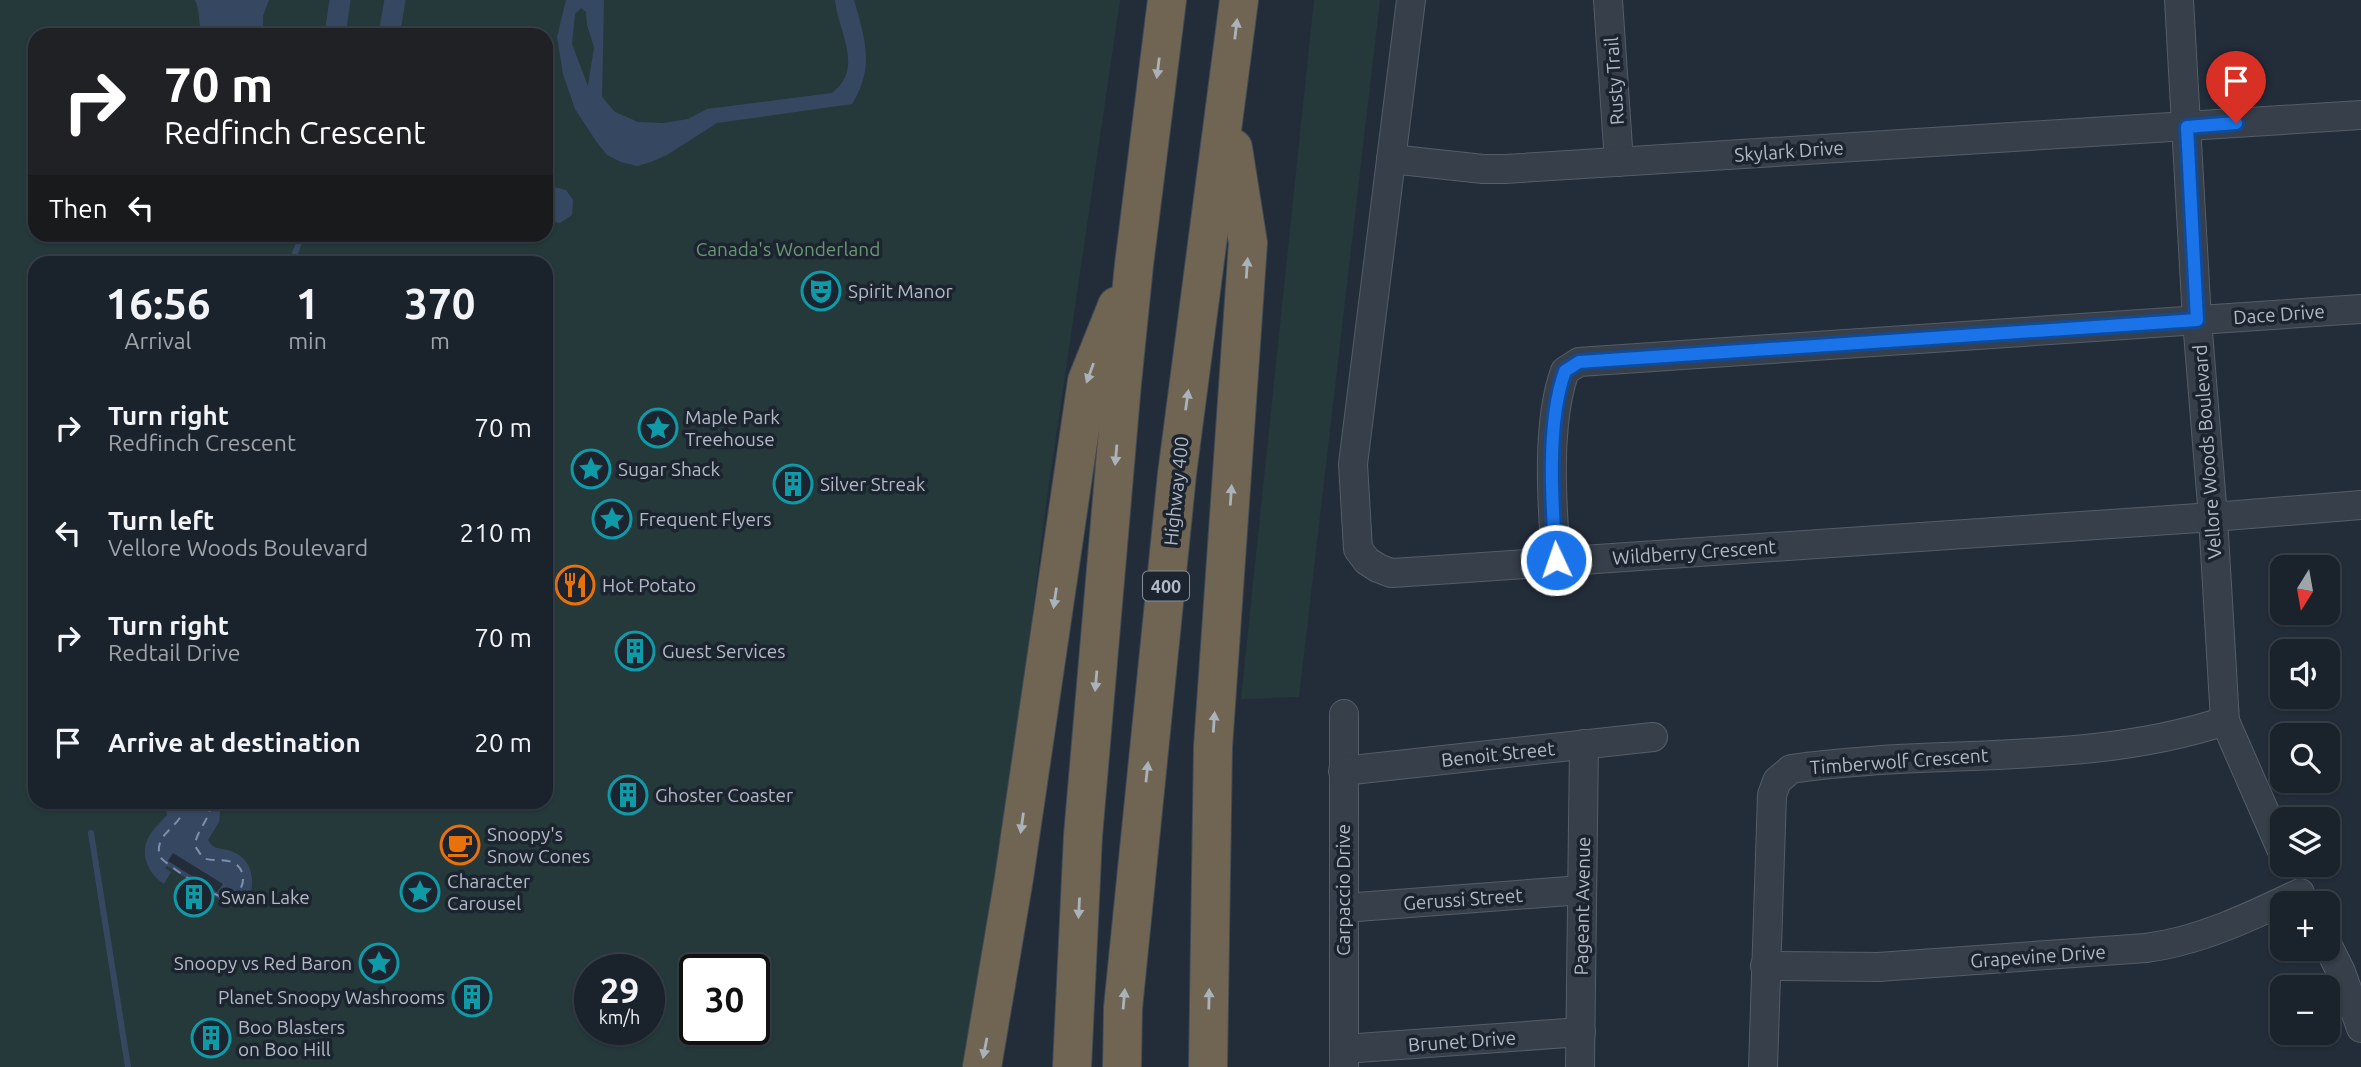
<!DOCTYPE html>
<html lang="en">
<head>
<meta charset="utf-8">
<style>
	:root { --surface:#1a222c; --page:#272f38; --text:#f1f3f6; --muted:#9fa4a9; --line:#383f48 }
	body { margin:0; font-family:Ubuntu,sans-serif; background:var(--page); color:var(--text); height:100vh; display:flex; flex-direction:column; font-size:26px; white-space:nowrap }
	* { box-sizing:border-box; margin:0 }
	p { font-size:23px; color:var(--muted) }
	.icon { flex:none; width:38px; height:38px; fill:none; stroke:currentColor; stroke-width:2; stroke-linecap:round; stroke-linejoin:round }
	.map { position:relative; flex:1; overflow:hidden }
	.details { position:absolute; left:28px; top:256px; width:525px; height:553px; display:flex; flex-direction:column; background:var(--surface); border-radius:21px; box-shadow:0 2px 5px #0004,0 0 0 2px var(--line) }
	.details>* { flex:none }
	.banner { position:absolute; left:28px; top:28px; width:525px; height:214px; border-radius:21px; box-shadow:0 2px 5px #0004,0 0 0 2px var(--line); background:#202124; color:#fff; overflow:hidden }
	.needle { width:46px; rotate:191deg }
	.tools { position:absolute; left:2270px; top:555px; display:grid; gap:14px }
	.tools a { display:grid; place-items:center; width:70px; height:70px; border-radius:14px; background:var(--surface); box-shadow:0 2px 5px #0004,0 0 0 2px var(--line); font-size:35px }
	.speed { position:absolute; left:574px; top:954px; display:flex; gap:14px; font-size:35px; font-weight:700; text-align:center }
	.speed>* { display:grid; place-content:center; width:91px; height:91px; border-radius:50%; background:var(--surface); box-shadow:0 2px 5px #0004,0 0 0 2px var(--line); line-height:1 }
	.speed small { font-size:18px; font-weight:400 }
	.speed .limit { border:4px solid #111; border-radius:10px; background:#fff; color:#111 }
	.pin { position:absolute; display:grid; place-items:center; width:60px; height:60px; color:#fff; margin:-72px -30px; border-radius:50% 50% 50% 0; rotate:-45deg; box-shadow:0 0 7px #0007 }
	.pin .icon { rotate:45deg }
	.me { position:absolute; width:77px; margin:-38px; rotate:357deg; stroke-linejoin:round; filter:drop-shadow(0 0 5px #0008) }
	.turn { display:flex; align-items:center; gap:24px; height:147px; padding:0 21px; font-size:32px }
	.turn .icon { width:91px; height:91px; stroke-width:2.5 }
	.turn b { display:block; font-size:49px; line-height:60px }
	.then { display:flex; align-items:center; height:66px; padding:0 21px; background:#0003; gap:14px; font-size:26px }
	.eta { display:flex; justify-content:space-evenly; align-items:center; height:119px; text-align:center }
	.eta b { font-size:42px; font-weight:700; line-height:49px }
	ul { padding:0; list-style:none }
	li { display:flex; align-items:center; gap:21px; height:105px; padding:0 21px }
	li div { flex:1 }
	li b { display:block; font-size:26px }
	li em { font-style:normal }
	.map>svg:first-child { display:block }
	.green { fill:#25393b; fill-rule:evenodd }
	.water { fill:#364861; fill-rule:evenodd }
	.pier { fill:#232d3a }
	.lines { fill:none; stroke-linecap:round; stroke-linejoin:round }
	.stream { stroke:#364861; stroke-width:6 }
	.canal { stroke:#364861; stroke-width:21 }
	.ferry { stroke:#7a90ae; stroke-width:2; stroke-dasharray:9 7; stroke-linecap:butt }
	.minor-casing { stroke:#545d68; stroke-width:30 }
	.highway-casing { stroke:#414a55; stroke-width:40 }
	.minor { stroke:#363f4a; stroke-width:28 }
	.highway { stroke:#706553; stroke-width:38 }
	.oneway { fill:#aab2ba }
	.route-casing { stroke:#114b97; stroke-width:18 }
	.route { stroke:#1a73e8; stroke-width:12 }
	.labels { text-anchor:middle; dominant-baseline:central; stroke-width:7; stroke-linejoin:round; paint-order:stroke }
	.shield { fill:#1c242f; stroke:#848d99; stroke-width:2 }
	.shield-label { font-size:18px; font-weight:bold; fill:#b1bac6 }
	.street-label { font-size:19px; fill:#b1bac6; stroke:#1c242f }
	.park-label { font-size:19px; fill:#699773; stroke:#1c242f }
	.poi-label { font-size:19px; fill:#b1bac6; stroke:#1c242f; text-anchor:start }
</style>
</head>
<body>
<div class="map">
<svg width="2361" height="1067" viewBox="0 0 2361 1067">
	<rect width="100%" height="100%" fill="#232d3a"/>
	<g class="green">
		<path d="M0,0H1120L1046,505L991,943L967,1067H0ZM35,35H546V234H35ZM35,262H546V802H35ZM590,970H649V1029H590ZM695,970H754V1029H695Z"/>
		<path d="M1314,0H1380L1299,697L1241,699Z"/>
	</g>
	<g class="water">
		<path d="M195,0H269L263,16V35H203C197,23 201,12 195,0Z"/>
		<path d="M566,0H604L602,97L615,112L638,122L664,123L688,119L707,109L832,93C865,68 838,32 835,0H854C865,39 875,67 852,104L717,123L667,155L651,162L637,166L621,162L607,155L596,141L575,109L563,74L557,37ZM581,8L586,12L587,25L594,47L588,86L572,44L575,14Z"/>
		<path d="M554,187L566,190L573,200L572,215L560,223L546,220V190Z"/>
		<path d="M165,802H221L219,822L208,840C213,849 218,848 227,850C252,856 256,879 249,900L233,903L224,902L167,866L165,868L171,872L164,884C147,873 138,851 151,833C156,826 162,821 167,815Z"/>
	</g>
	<path class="pier" d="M173,853L223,884L217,892L168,861Z"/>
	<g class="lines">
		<g class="stream">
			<path d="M292,262L302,234"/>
			<path d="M91,833L128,1067"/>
		</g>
		<g class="canal">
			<path d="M335,35L340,0"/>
			<path d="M389,35L395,0"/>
		</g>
		<path class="ferry" d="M180,802L181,816C172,831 154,837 160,857C168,866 216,898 226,898C243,897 249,874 236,864C227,858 213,862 203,858L195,846C196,829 212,819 210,802"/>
		<defs>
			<g id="minor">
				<path d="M1411,0L1353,464L1358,549L1367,561L1378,568L1391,573L1408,572L2213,517L2361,505"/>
				<path d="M1608,0L1619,162"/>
				<path d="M2179,0L2197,320L2213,517L2225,721L2282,851"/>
				<path d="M1391,159L1483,169H1505L2361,115"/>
				<path d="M1556,560C1552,505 1546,423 1565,371L1579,362L2361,309"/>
				<path d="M1344,714V1067"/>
				<path d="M1343,771L1653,737"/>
				<path d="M1344,908L1582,890"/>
				<path d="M2328,946L2341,972L2361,1028"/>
				<path d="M1765,966L1878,967L2146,948C2200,941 2252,916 2300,893"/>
				<path d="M1344,1049L1581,1032"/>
				<path d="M1580,1067L1584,744"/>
				<path d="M1763,1067L1772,795L1777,781L1791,769C1935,748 2086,767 2225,721"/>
			</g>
			<g id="highway">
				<path d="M982,1067L1014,878L1087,381L1117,306"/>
				<path d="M1072,1067L1083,836L1122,383L1134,265L1167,0"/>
				<path d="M1122,1067L1123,1008L1177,474L1239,0"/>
				<path d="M1208,1067L1213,747L1248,243L1233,148"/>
			</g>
		</defs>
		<use href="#minor" class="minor-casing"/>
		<use href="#highway" class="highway-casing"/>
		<use href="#minor" class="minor"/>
		<use href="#highway" class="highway"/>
	</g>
	<defs><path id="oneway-solid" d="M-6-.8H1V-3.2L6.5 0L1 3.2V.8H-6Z" transform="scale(1.75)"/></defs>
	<g class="oneway">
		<use href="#oneway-solid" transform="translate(1236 29) rotate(-83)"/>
		<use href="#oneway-solid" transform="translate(1158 68) rotate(97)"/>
		<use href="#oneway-solid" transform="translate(1247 268) rotate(-86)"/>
		<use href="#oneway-solid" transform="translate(1090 373) rotate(110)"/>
		<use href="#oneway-solid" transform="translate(1187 400) rotate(-82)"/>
		<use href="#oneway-solid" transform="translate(1116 455) rotate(95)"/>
		<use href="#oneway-solid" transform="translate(1231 495) rotate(-86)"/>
		<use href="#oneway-solid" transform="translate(1055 598) rotate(98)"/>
		<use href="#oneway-solid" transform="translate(1096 681) rotate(95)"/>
		<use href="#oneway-solid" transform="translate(1214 722) rotate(-86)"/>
		<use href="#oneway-solid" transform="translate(1147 772) rotate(-84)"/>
		<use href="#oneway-solid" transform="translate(1022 823) rotate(98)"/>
		<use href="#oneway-solid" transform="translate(1079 908) rotate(93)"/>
		<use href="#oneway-solid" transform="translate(1124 999) rotate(-85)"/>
		<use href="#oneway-solid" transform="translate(1209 999) rotate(-89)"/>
		<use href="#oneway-solid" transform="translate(985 1048) rotate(101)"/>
	</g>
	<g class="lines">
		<defs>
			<path id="route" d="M1556,560C1552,505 1546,423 1565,371L1579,362L2197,320L2187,127L2236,123"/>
		</defs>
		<use href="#route" class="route-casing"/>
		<use href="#route" class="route"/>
	</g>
	<defs>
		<symbol id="theatre-ring" viewBox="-11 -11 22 22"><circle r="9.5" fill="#1c242f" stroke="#0f9aa8" stroke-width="1.5"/><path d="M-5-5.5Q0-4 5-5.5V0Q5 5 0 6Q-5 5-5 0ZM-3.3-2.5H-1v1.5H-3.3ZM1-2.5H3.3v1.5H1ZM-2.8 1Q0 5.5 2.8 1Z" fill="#0f9aa8"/></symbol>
		<symbol id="sight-ring" viewBox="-11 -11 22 22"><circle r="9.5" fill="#1c242f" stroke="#0f9aa8" stroke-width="1.5"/><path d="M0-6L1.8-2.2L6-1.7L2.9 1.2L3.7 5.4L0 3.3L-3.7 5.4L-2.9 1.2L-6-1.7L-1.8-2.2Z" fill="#0f9aa8"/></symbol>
		<symbol id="building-ring" viewBox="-11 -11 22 22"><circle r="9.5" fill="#1c242f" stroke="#0f9aa8" stroke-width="1.5"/><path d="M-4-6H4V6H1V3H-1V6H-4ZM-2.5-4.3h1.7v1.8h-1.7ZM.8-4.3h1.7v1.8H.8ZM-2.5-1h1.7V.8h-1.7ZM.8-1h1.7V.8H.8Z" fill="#0f9aa8"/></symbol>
		<symbol id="restaurant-ring" viewBox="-11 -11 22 22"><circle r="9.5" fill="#1c242f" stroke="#e8710a" stroke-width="1.5"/><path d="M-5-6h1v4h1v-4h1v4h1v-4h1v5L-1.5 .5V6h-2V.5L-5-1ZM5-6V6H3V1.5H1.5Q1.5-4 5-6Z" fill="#e8710a"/></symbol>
		<symbol id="cafe-ring" viewBox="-11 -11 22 22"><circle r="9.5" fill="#1c242f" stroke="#e8710a" stroke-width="1.5"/><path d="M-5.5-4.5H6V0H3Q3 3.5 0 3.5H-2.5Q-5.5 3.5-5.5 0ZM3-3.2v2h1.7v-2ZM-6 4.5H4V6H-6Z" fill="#e8710a"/></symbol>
	</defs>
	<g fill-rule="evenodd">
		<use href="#theatre-ring" x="799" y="269" width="44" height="44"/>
		<use href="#sight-ring" x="636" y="406" width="44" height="44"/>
		<use href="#sight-ring" x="569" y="447" width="44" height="44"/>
		<use href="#building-ring" x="771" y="462" width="44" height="44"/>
		<use href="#sight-ring" x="590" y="497" width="44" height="44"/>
		<use href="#restaurant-ring" x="553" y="563" width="44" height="44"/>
		<use href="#building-ring" x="613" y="629" width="44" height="44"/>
		<use href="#building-ring" x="606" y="773" width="44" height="44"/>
		<use href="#cafe-ring" x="438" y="823" width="44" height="44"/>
		<use href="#sight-ring" x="398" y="870" width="44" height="44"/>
		<use href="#building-ring" x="172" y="875" width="44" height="44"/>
		<use href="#sight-ring" x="357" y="941" width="44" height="44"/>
		<use href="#building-ring" x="450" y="975" width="44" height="44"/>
		<use href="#building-ring" x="189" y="1016" width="44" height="44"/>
	</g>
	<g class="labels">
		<rect class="shield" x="1143" y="571.5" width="46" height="29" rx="5"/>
		<g class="shield-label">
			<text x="1166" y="586">400</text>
		</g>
		<g class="street-label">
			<text transform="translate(1614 81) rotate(-94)">Rusty Trail</text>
			<text transform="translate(1789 151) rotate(-4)">Skylark Drive</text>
			<text transform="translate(2279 314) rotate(-4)">Dace Drive</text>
			<text transform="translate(2207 452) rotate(-94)">Vellore Woods Boulevard</text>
			<text transform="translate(1176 491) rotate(-84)">Highway 400</text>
			<text transform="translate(1694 552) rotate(-4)">Wildberry Crescent</text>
			<text transform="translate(1498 754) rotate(-6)">Benoit Street</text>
			<text transform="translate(1899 761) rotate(-4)">Timberwolf Crescent</text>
			<text transform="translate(1343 890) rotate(-90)">Carpaccio Drive</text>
			<text transform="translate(1463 899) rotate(-4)">Gerussi Street</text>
			<text transform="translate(1582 906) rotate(-89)">Pageant Avenue</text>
			<text transform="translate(2038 956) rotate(-4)">Grapevine Drive</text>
			<text transform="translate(1462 1041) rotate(-4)">Brunet Drive</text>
		</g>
		<g class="park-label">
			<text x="788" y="249">Canada's Wonderland</text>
		</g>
		<g class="poi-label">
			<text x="848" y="291">Spirit Manor</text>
			<text x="685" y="417">Maple Park<tspan x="685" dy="22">Treehouse</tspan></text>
			<text x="618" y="469">Sugar Shack</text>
			<text x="820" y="484">Silver Streak</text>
			<text x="639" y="519">Frequent Flyers</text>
			<text x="602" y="585">Hot Potato</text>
			<text x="662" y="651">Guest Services</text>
			<text x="655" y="795">Ghoster Coaster</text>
			<text x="487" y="834">Snoopy's<tspan x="487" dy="22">Snow Cones</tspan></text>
			<text x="447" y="881">Character<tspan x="447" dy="22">Carousel</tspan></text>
			<text x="221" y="897">Swan Lake</text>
			<text x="352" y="963" text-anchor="end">Snoopy vs Red Baron</text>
			<text x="445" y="997" text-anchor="end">Planet Snoopy Washrooms</text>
			<text x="238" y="1027">Boo Blasters<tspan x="238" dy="22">on Boo Hill</tspan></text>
		</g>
	</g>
</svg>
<div class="tools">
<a><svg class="needle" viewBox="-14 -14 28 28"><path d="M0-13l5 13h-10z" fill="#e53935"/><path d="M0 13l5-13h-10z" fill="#9fa4a9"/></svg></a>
<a><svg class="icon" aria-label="sound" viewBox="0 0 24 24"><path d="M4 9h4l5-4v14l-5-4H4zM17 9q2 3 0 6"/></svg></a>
<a><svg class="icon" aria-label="search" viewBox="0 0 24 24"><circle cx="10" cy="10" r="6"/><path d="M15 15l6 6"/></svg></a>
<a><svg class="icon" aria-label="layers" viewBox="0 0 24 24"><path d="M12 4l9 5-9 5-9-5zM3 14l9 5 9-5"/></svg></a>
<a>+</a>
<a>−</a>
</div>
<div class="speed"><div>29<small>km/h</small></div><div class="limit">30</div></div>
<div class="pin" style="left:2236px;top:123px;background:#d93025"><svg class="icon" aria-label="arrive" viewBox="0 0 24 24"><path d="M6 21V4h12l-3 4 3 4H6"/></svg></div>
<svg class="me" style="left:1556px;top:560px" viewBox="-20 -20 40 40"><circle r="17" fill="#1a73e8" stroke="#fff" stroke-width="3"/><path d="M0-11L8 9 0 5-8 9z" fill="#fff"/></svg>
<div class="banner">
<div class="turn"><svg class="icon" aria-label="right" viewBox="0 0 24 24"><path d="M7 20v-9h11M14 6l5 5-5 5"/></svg><div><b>70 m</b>Redfinch Crescent</div></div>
<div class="then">Then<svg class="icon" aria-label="left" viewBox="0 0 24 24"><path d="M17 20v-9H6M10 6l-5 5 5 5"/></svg></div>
</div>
<section class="details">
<div class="eta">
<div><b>16:56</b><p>Arrival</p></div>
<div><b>1</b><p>min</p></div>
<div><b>370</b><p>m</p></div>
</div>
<ul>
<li><svg class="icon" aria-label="right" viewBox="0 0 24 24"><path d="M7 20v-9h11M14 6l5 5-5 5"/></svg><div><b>Turn right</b><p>Redfinch Crescent</p></div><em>70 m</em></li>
<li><svg class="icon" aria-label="left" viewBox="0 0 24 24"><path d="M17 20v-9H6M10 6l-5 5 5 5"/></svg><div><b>Turn left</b><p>Vellore Woods Boulevard</p></div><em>210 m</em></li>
<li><svg class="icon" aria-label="right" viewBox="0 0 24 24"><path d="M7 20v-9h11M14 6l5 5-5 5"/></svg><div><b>Turn right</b><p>Redtail Drive</p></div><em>70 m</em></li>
<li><svg class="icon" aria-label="arrive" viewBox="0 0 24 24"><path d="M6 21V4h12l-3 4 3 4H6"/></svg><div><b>Arrive at destination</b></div><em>20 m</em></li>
</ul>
</section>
</div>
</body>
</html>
